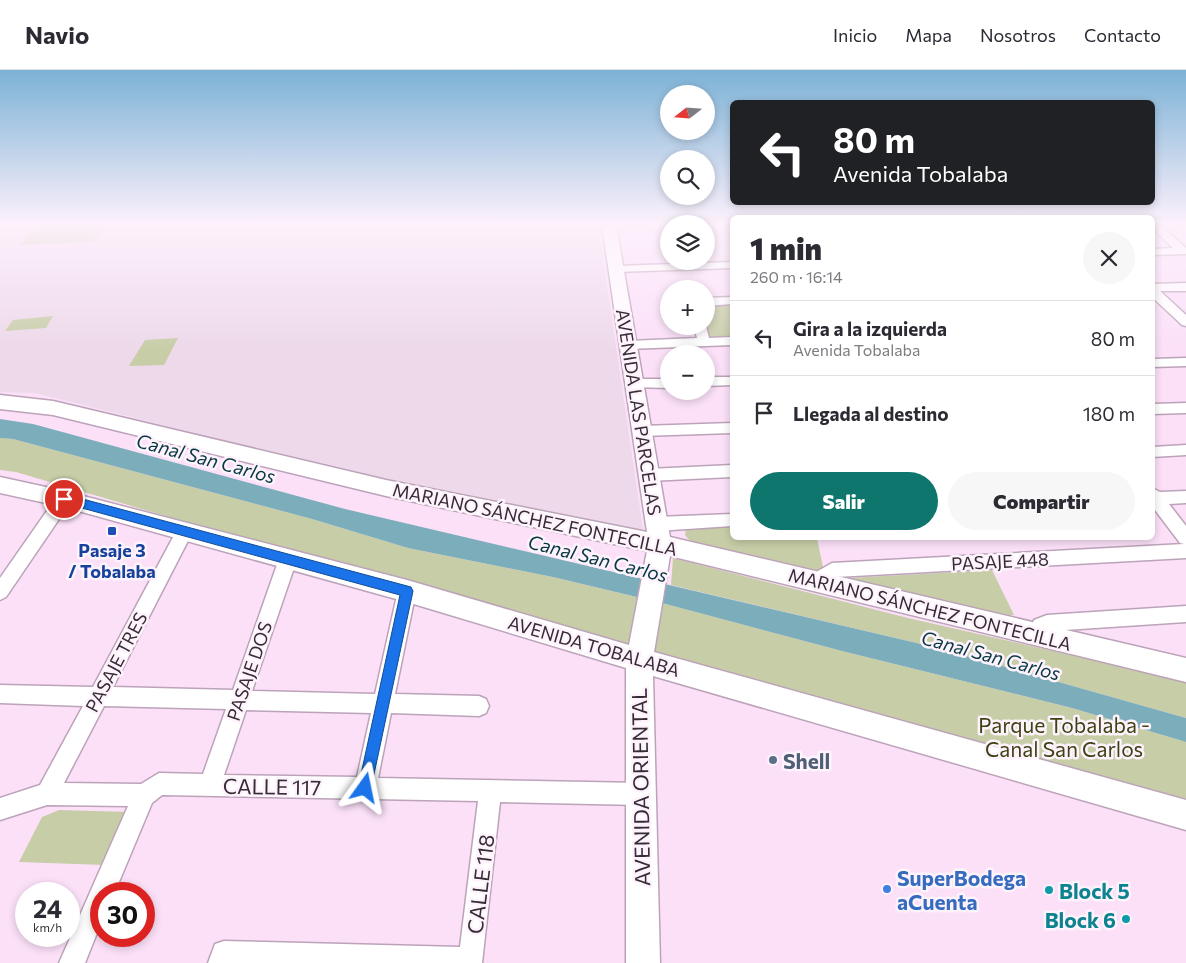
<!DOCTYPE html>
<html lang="es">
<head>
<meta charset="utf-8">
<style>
	:root { --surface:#fff; --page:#f7f7f7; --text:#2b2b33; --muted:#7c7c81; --line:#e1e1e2; --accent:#0f766e }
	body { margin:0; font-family:Commissioner,sans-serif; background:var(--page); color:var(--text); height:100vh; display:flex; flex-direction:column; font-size:19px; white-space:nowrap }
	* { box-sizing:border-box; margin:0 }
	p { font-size:16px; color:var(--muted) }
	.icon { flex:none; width:28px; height:28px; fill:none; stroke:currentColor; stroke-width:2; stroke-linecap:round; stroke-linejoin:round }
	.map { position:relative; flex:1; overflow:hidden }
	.sheet { position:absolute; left:730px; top:145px; width:425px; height:325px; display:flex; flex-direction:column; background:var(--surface); border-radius:8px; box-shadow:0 2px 8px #0003 }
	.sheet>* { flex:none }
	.banner { position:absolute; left:730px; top:30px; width:425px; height:105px; border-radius:8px; box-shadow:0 2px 8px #0003; background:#202124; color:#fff; overflow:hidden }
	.needle { width:32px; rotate:253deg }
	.tools { position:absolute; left:660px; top:15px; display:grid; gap:10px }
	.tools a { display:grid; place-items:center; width:55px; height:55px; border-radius:50%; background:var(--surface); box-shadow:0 2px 8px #0003; font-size:25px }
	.speed { position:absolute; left:15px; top:812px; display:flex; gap:10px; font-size:25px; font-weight:700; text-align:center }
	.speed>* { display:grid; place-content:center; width:65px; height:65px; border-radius:50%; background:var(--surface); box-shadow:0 2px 8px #0003; line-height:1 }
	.speed small { font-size:12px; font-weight:400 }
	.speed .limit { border:8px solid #d22; background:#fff; color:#111 }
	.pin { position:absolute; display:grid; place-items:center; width:42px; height:42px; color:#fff; margin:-21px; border:2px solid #fff; border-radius:50%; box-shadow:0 1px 5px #0007 }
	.me { position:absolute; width:55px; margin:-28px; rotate:12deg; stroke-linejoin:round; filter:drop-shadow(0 0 4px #0008) }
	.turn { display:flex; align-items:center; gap:18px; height:105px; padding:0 20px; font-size:22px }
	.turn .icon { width:65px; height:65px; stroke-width:2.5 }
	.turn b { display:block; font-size:35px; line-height:42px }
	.round { display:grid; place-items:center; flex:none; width:52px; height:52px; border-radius:26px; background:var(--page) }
	.summary { display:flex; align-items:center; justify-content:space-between; height:85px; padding:0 20px }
	h1 { font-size:30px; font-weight:800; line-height:38px }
	.button { display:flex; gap:10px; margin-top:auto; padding:10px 20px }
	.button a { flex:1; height:58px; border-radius:30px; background:var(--accent); color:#fff; font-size:20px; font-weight:800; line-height:58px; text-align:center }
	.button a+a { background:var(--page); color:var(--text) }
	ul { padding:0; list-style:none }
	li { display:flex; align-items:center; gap:15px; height:75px; padding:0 20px; border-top:1px solid var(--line) }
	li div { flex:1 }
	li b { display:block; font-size:19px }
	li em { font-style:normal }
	header { display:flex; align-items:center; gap:30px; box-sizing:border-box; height:70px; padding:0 25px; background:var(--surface); border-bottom:1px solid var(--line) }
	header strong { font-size:24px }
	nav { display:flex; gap:28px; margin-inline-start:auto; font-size:18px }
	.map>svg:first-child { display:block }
	.industrial { fill:#edd9e9 }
	.green { fill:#c7cda7 }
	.water { fill:#7baeba }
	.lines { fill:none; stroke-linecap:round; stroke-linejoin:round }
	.street-casing { stroke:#bca3b9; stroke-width:3 }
	.secondary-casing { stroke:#bca3b9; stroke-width:3 }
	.street { fill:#fff; fill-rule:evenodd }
	.secondary { fill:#fff; fill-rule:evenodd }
	.route { fill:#1a73e8; stroke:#114b97 }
	.transit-dot { fill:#1a4fb4; stroke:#fef3fd; stroke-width:2 }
	.service-dot { fill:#5c6f8a; stroke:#fef3fd; stroke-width:2 }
	.shop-dot { fill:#3f7fe0; stroke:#fef3fd; stroke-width:2 }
	.culture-dot { fill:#0f9aa8; stroke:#fef3fd; stroke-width:2 }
	.labels { text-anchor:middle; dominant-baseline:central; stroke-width:5; stroke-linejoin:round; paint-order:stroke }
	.street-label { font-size:18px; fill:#352c35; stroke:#fef3fd }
	.transit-label { font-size:18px; font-weight:bold; fill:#164399; stroke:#fef3fd }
	.water-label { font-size:19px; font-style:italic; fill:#063841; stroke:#fef3fd }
	.near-park-label { font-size:21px; fill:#3e4212; stroke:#fef3fd }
	.near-service-label { font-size:21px; font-weight:bold; fill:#4e5e75; stroke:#fef3fd; text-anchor:start }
	.near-street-label { font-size:21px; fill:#352c35; stroke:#fef3fd }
	.near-shop-label { font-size:21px; font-weight:bold; fill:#366cbe; stroke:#fef3fd; text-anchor:start }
	.near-culture-label { font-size:21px; font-weight:bold; fill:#0d838f; stroke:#fef3fd; text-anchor:start }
</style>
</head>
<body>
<header>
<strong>Navio</strong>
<nav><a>Inicio</a><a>Mapa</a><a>Nosotros</a><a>Contacto</a></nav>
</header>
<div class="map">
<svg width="1186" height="893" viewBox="0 0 1186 893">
	<rect width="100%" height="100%" fill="#fbe0f8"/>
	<path class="industrial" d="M0,155H598L643,460L385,410L35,323L0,322Z"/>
	<g class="green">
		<path d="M37,155H107L94,172L20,175Z"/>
		<path d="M731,233L732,268L708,269L705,256H706V234Z"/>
		<path d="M53,246L46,258L5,261L13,250Z"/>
		<path d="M178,268L164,295L129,296L145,270Z"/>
		<path d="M0,368L13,369L312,449L408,478L553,507L662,533L842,581L1072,638L1186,672V730L298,485L16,402L0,400Z"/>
		<path d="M732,457V468H817L824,502L690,471L685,465L686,459Z"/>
		<path d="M673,488L908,548L1186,611V648L938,578L671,515Z"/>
		<path d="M992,500L1014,545H999L849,508Z"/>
		<path d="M59,740L129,742L105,795L19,792L42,747Z"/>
	</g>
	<path class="water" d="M0,349L33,354L345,439L938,578L1186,648V672L1072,638L842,581L662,533L553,507L408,478L312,449L13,369L0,368Z"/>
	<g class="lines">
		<defs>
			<g id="street">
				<path d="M1160,158L1164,159L1186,178V184L1152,185V179L1173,178L1155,161Z"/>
				<path d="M732,192V198L616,202L610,199L616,196Z"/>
				<path d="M1186,213V221H1160L1186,245V256L1182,255L1152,227V214Z"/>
				<path d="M732,227V234L706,236V228Z"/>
				<path d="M694,256H706L709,268L732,267V275L628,279L622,275L628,271L697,268Z"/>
				<path d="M1186,288V296L1152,297V289Z"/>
				<path d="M706,307H732V315L706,316Z"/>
				<path d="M635,309H669V318L630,317L628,314L630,311Z"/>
				<path d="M1186,333V343L1152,344V334Z"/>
				<path d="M732,353V363L642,366L637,365L635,361L637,357L642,356Z"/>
				<path d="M1186,375V385L1152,387V377Z"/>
				<path d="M732,395V407L649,411L644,409L641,405L644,401L649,399Z"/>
				<path d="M1152,418L1160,422L1186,421V433L1169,434L1186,456V488L836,507L832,510L829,518L823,520L817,518L814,513L818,501L832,493L1184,474L1180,473L1152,436Z"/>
				<path d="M64,423L70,425L72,429L70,433L6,527L0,530V508L58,425Z"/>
				<path d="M732,444V456L657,461L651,459L649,454L651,449L657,447Z"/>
				<path d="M185,454L191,456L193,461L113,617L233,620L279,489L282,484L288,482L294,484L297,489L252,621L375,624L398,521L401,516L407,513L413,516L416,521L395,624L479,626L486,629L489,636L486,643L479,646L391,643L378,708L640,713L648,716L651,724L648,732L640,735L500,732L482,893H208L215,874L224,871L460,877L478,731L162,725L152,733L114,824H101V853L85,893H59L128,736L47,735L0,750V728L40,715L83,636L0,633V615L93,617L179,456ZM104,636L226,639L203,704L159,703L141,714L64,713ZM246,640L371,643L357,707L224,705Z"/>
				<path d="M1186,536V552L1050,561L1048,572L1041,574L1034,572C1031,564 1031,558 1034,550L1047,545Z"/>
			</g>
			<path id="secondary" d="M602,155H616L670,467L1186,588V612L670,486L654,582L1186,730V760L653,606L660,893H626V598L407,532L64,437L0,423V407L64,421L407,510L629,575L647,481L386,426L53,345L0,339V325L53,331L386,410L647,462Z"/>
		</defs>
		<use href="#street" class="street-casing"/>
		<use href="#secondary" class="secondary-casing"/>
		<use href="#street" class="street"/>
		<use href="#secondary" class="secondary"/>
	</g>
	<linearGradient id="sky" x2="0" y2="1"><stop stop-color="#7cb2d6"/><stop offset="0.55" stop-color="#fdf1fc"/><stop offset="1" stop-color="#fdf1fc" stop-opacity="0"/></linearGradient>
	<rect width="1186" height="280" fill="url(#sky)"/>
	<path class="route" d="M64,424L411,517L413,521L370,723L365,725L360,723L358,718L400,525L60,432L58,429Z"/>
	<rect class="transit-dot" x="107" y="456" width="10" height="10" rx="2.5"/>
	<circle class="service-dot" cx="773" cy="690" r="5"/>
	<circle class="shop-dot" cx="887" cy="819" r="5"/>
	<g class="culture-dot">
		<circle cx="1049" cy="820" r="5"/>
		<circle cx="1126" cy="849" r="5"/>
	</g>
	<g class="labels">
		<g class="street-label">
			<text transform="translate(639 342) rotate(81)">AVENIDA LAS PARCELAS</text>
			<text transform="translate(535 449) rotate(12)">MARIANO SÁNCHEZ FONTECILLA</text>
			<text transform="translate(1000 491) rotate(-3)">PASAJE 448</text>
			<text transform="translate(930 539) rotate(14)">MARIANO SÁNCHEZ FONTECILLA</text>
			<text transform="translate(594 576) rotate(16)">AVENIDA TOBALABA</text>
			<text transform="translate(116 592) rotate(-62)">PASAJE TRES</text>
			<text transform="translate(249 601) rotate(-71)">PASAJE DOS</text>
		</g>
		<g class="transit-label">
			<text x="112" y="480">Pasaje 3<tspan x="112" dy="21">/ Tobalaba</tspan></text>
		</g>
		<g class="water-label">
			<text transform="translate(206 388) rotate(15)">Canal San Carlos</text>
			<text transform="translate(598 488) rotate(14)">Canal San Carlos</text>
			<text transform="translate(991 585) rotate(15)">Canal San Carlos</text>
		</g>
		<g class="near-park-label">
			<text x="1064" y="654">Parque Tobalaba -<tspan x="1064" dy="24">Canal San Carlos</tspan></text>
		</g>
		<g class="near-service-label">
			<text x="783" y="690">Shell</text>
		</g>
		<g class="near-street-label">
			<text transform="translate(272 716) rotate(1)">CALLE 117</text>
			<text transform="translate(640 717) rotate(-91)">AVENIDA ORIENTAL</text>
			<text transform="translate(480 814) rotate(-83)">CALLE 118</text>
		</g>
		<g class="near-shop-label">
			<text x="897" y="807">SuperBodega<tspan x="897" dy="24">aCuenta</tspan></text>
		</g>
		<g class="near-culture-label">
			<text x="1059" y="820">Block 5</text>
			<text x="1116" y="849" text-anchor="end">Block 6</text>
		</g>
	</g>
</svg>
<div class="tools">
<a><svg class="needle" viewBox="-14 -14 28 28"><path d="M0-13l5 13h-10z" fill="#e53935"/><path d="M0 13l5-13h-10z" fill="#7c7c81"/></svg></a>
<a><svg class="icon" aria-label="search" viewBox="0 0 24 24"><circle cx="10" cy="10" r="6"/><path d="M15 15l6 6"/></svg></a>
<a><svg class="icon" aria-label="layers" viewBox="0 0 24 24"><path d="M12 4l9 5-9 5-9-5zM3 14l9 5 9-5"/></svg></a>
<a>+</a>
<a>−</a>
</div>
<div class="speed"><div>24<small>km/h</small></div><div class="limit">30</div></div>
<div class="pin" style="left:64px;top:429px;background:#d93025"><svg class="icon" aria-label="arrive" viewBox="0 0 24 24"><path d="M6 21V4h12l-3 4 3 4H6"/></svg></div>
<svg class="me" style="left:365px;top:718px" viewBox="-20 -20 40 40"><path d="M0-17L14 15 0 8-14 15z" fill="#1a73e8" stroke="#fff" stroke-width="4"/></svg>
<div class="banner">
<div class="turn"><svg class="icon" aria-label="left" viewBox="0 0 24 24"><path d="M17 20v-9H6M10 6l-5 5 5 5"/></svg><div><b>80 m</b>Avenida Tobalaba</div></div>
</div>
<section class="sheet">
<div class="summary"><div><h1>1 min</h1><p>260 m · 16:14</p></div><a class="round"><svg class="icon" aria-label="close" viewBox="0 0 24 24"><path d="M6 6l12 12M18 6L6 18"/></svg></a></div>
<ul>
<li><svg class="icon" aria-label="left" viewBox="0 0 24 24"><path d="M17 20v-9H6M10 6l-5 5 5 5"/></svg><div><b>Gira a la izquierda</b><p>Avenida Tobalaba</p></div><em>80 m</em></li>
<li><svg class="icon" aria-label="arrive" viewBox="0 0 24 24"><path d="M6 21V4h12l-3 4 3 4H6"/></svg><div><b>Llegada al destino</b></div><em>180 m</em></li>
</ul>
<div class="button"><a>Salir</a><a>Compartir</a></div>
</section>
</div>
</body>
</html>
